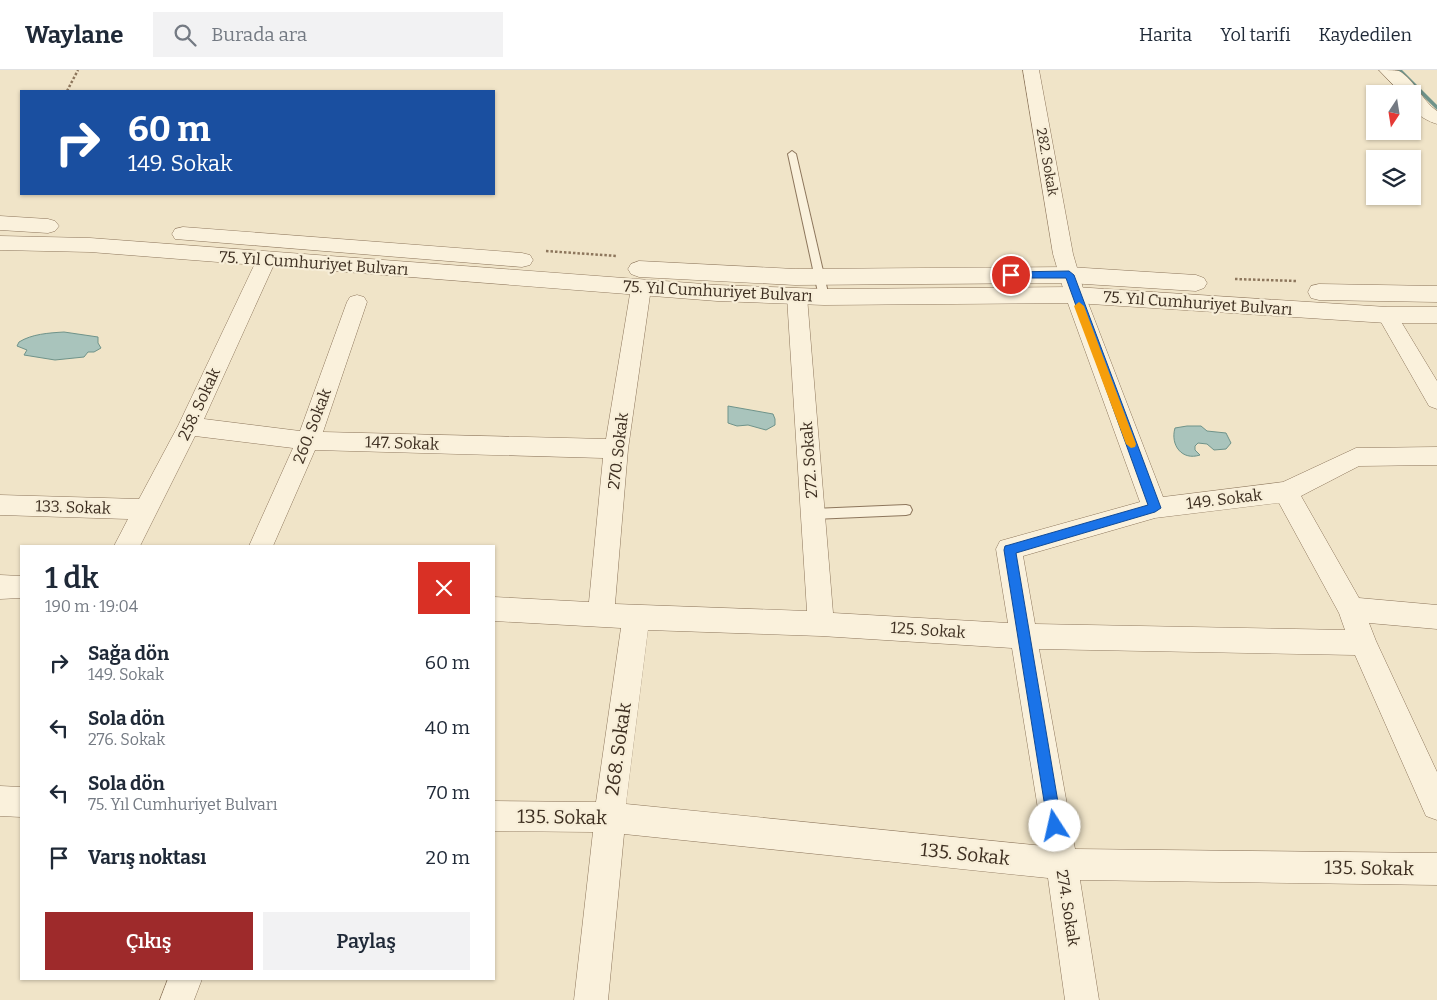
<!DOCTYPE html>
<html lang="tr">
<head>
<meta charset="utf-8">
<style>
	:root { --surface:#fff; --page:#f2f2f3; --text:#1f2937; --muted:#747a83; --line:#e0e1e3; --accent:#9e2a2b }
	body { margin:0; font-family:Bitter,serif; background:var(--page); color:var(--text); height:100vh; display:flex; flex-direction:column; font-size:19px; white-space:nowrap }
	* { box-sizing:border-box; margin:0 }
	p { font-size:16px; color:var(--muted) }
	.icon { flex:none; width:28px; height:28px; fill:none; stroke:currentColor; stroke-width:2; stroke-linecap:round; stroke-linejoin:round }
	.map { position:relative; flex:1; overflow:hidden }
	.sheet { position:absolute; left:20px; top:475px; width:475px; height:435px; display:flex; flex-direction:column; background:var(--surface); border-radius:0px; box-shadow:0 1px 4px #0004 }
	.sheet>* { flex:none }
	.banner { position:absolute; left:20px; top:20px; width:475px; height:105px; border-radius:0px; box-shadow:0 1px 4px #0004; background:#1a4fa0; color:#fff; overflow:hidden }
	.needle { width:32px; rotate:192deg }
	.controls { position:absolute; left:1366px; top:15px; display:grid; gap:10px }
	.controls a { display:grid; place-items:center; width:55px; height:55px; border-radius:0px; background:var(--surface); box-shadow:0 1px 4px #0004; font-size:25px }
	.pin { position:absolute; display:grid; place-items:center; width:42px; height:42px; color:#fff; margin:-21px; border:2px solid #fff; border-radius:50%; box-shadow:0 1px 5px #0007 }
	.me { position:absolute; width:55px; margin:-28px; rotate:350deg; stroke-linejoin:round; filter:drop-shadow(0 0 4px #0008) }
	.turn { display:flex; align-items:center; gap:18px; height:105px; padding:0 25px; font-size:22px }
	.turn .icon { width:65px; height:65px; stroke-width:2.5 }
	.turn b { display:block; font-size:35px; line-height:42px }
	.round { display:grid; place-items:center; flex:none; width:52px; height:52px; border-radius:0px; background:var(--page) }
	.head { display:flex; align-items:center; justify-content:space-between; height:85px; padding:0 25px }
	h1 { font-size:30px; font-weight:600; line-height:38px }
	.cta { display:flex; gap:10px; margin-top:auto; padding:10px 25px }
	.cta a { flex:1; height:58px; border-radius:0px; background:var(--accent); color:#fff; font-size:20px; font-weight:600; line-height:58px; text-align:center }
	.cta a+a { background:var(--page); color:var(--text) }
	ul { padding:0; list-style:none }
	li { display:flex; align-items:center; gap:15px; height:65px; padding:0 25px }
	li div { flex:1 }
	li b { display:block; font-size:19px }
	li em { font-style:normal }
	header { display:flex; align-items:center; gap:30px; box-sizing:border-box; height:70px; padding:0 25px; background:var(--surface); border-bottom:1px solid var(--line) }
	header strong { font-size:24px }
	nav { display:flex; gap:28px; margin-inline-start:auto; font-size:18px }
	.search { width:350px; height:45px; background:var(--page); display:flex; align-items:center; gap:12px; box-sizing:border-box; padding:0 18px; border-radius:0px; color:var(--muted); font-size:19px }
	.map>svg:first-child { display:block }
	.water { fill:#a9c4bc; stroke:#6f938a }
	.lines { fill:none; stroke-linecap:round; stroke-linejoin:round }
	.stream { fill:#6f938a; fill-rule:evenodd }
	.service-casing { stroke:#8d765c; stroke-width:2 }
	.minor-casing { stroke:#8d765c; stroke-width:1 }
	.tertiary-casing { stroke:#8d765c; stroke-width:1 }
	.path { stroke:#8d765c; stroke-width:2.5; stroke-dasharray:2.5 2; stroke-linecap:butt }
	.service { fill:#faf1dc; fill-rule:evenodd }
	.minor { fill:#faf1dc; fill-rule:evenodd }
	.tertiary { fill:#faf1dc; fill-rule:evenodd }
	.route { fill:#1a73e8; stroke:#114b97 }
	.slow { fill:#f59e0b }
	.labels { text-anchor:middle; dominant-baseline:central; stroke-width:4.5; stroke-linejoin:round; paint-order:stroke }
	.far-street-label { font-size:14px; fill:#3d2e20; stroke:#f7eed8 }
	.street-label { font-size:16px; fill:#3d2e20; stroke:#f7eed8 }
	.near-street-label { font-size:19px; fill:#3d2e20; stroke:#f7eed8 }
</style>
</head>
<body>
<header>
<strong>Waylane</strong>
<div class="search"><svg class="icon" aria-label="search" viewBox="0 0 24 24"><circle cx="10" cy="10" r="6"/><path d="M15 15l6 6"/></svg>Burada ara</div>
<nav><a>Harita</a><a>Yol tarifi</a><a>Kaydedilen</a></nav>
</header>
<div class="map">
<svg width="1437" height="930" viewBox="0 0 1437 930">
	<rect width="100%" height="100%" fill="#f0e4c8"/>
	<g class="water">
		<path d="M64,262L98,267V273L101,278L94,282H88L84,287L55,290L24,285L27,280L17,276L19,272C32,264 48,263 64,262Z"/>
		<path d="M728,336L773,344L775,349V355L766,360L748,355L737,356L728,353Z"/>
		<path d="M1187,356H1201L1207,361L1226,363L1231,373L1226,379L1214,380L1207,374L1198,373L1195,376V380L1200,385C1182,391 1170,375 1175,358Z"/>
	</g>
	<g class="lines">
		<path class="stream" d="M1396,0H1402L1437,35V40Z"/>
		<defs>
			<g id="service">
				<path d="M792,81L796,84L829,227L824,231L819,227L788,84Z"/>
				<path d="M906,435L910,436L912,440L910,444L906,445L813,449L809,448L807,444L809,440L813,439Z"/>
			</g>
			<g id="minor">
				<path d="M1023,0H1039L1073,184L1085,225L1163,427L1283,412L1356,378L1437,377V395L1359,396L1301,426L1359,528L1437,535V559L1369,553L1376,571L1437,702V750L1426,746L1355,585L1039,579L1075,779L1437,783V815L1080,810L1099,930H1065L1048,808L624,764L608,930H574L593,762L494,761V731L596,732L621,558L494,551V527L589,532L603,388L315,380L273,476H249L293,378L195,366L140,476H114L128,449L0,445V425L139,429L178,356L259,185L266,183L273,185L276,190L204,349L300,361L347,232L350,227L357,225L364,227L367,232L323,362L606,369L631,218L634,213L641,211L648,213L651,218L628,379L615,534L807,541L787,227L790,222L797,220L804,222L807,227L833,543L1008,553L996,479L1000,471L1140,432L1065,225L1053,184ZM1279,433L1339,543L1345,560L1035,554L1023,486L1155,448ZM648,560L821,566L1012,578L1044,776L626,734Z"/>
				<path d="M1379,0C1385,0 1394,0 1399,1C1415,10 1422,31 1437,41V54C1430,52 1415,45 1413,37C1411,34 1412,27 1412,24H1402Z"/>
				<path d="M1387,238L1394,240L1437,311V339L1429,336L1377,245L1380,240Z"/>
				<path d="M0,505L21,506V528L0,529Z"/>
				<path d="M0,716L21,717V747L0,746Z"/>
				<path d="M168,909H202L194,930H160Z"/>
			</g>
			<g id="tertiary">
				<path d="M0,146L48,149L55,151L59,156L55,161L48,163L0,160Z"/>
				<path d="M183,157L522,183L530,185L533,190L530,195L522,197L175,169L172,164L175,159Z"/>
				<path d="M0,166L90,168L717,215L824,219L1075,217L1387,237H1437V253H1387L1075,233L824,235L717,231L90,182L0,180Z"/>
				<path d="M639,191L795,199L1069,197L1196,205L1204,208L1207,213L1204,218L1196,221L1069,213L795,215L639,207L631,204L628,199L631,194Z"/>
				<path d="M1319,214L1437,216V232L1319,230L1311,228L1308,222L1311,216Z"/>
			</g>
		</defs>
		<use href="#service" class="service-casing"/>
		<use href="#minor" class="minor-casing"/>
		<use href="#tertiary" class="tertiary-casing"/>
		<g class="path">
			<path d="M67,21L78,0"/>
			<path d="M546,181L617,186"/>
			<path d="M1235,209L1296,211"/>
		</g>
		<use href="#service" class="service"/>
		<use href="#minor" class="minor"/>
		<use href="#tertiary" class="tertiary"/>
	</g>
	<path class="route" d="M1069,201L1074,205L1161,438L1155,442L1016,483L1062,756L1060,761L1055,763L1050,761L1048,756L1004,480L1005,476L1009,475L1148,435L1066,208H1011L1007,205L1011,202Z"/>
	<path class="slow" d="M1079,232L1084,236L1136,374L1135,377L1131,378L1126,374L1074,236Z"/>
	<g class="labels">
		<g class="far-street-label">
			<text transform="translate(1047 92) rotate(80)">282. Sokak</text>
		</g>
		<g class="street-label">
			<text transform="translate(314 193) rotate(4)">75. Yıl Cumhuriyet Bulvarı</text>
			<text transform="translate(718 221) rotate(3)">75. Yıl Cumhuriyet Bulvarı</text>
			<text transform="translate(1198 233) rotate(4)">75. Yıl Cumhuriyet Bulvarı</text>
			<text transform="translate(199 334) rotate(-65)">258. Sokak</text>
			<text transform="translate(312 356) rotate(-69)">260. Sokak</text>
			<text transform="translate(402 373) rotate(2)">147. Sokak</text>
			<text transform="translate(618 381) rotate(-83)">270. Sokak</text>
			<text transform="translate(809 390) rotate(-94)">272. Sokak</text>
			<text transform="translate(1224 429) rotate(-7)">149. Sokak</text>
			<text transform="translate(73 437) rotate(2)">133. Sokak</text>
			<text transform="translate(928 560) rotate(4)">125. Sokak</text>
			<text transform="translate(1068 838) rotate(81)">274. Sokak</text>
		</g>
		<g class="near-street-label">
			<text transform="translate(618 679) rotate(-82)">268. Sokak</text>
			<text transform="translate(562 747) rotate(1)">135. Sokak</text>
			<text transform="translate(965 784) rotate(6)">135. Sokak</text>
			<text transform="translate(1369 798) rotate(1)">135. Sokak</text>
		</g>
	</g>
</svg>
<div class="controls">
<a><svg class="needle" viewBox="-14 -14 28 28"><path d="M0-13l5 13h-10z" fill="#e53935"/><path d="M0 13l5-13h-10z" fill="#747a83"/></svg></a>
<a><svg class="icon" aria-label="layers" viewBox="0 0 24 24"><path d="M12 4l9 5-9 5-9-5zM3 14l9 5 9-5"/></svg></a>
</div>
<div class="pin" style="left:1011px;top:205px;background:#d93025"><svg class="icon" aria-label="arrive" viewBox="0 0 24 24"><path d="M6 21V4h12l-3 4 3 4H6"/></svg></div>
<svg class="me" style="left:1055px;top:756px" viewBox="-20 -20 40 40"><circle r="19" fill="#fff"/><path d="M0-13L10 11 0 6-10 11z" fill="#1a73e8"/></svg>
<div class="banner">
<div class="turn"><svg class="icon" aria-label="right" viewBox="0 0 24 24"><path d="M7 20v-9h11M14 6l5 5-5 5"/></svg><div><b>60 m</b>149. Sokak</div></div>
</div>
<section class="sheet">
<div class="head"><div><h1>1 dk</h1><p>190 m · 19:04</p></div><a class="round" style="background:#d93025;color:#fff"><svg class="icon" aria-label="close" viewBox="0 0 24 24"><path d="M6 6l12 12M18 6L6 18"/></svg></a></div>
<ul>
<li><svg class="icon" aria-label="right" viewBox="0 0 24 24"><path d="M7 20v-9h11M14 6l5 5-5 5"/></svg><div><b>Sağa dön</b><p>149. Sokak</p></div><em>60 m</em></li>
<li><svg class="icon" aria-label="left" viewBox="0 0 24 24"><path d="M17 20v-9H6M10 6l-5 5 5 5"/></svg><div><b>Sola dön</b><p>276. Sokak</p></div><em>40 m</em></li>
<li><svg class="icon" aria-label="left" viewBox="0 0 24 24"><path d="M17 20v-9H6M10 6l-5 5 5 5"/></svg><div><b>Sola dön</b><p>75. Yıl Cumhuriyet Bulvarı</p></div><em>70 m</em></li>
<li><svg class="icon" aria-label="arrive" viewBox="0 0 24 24"><path d="M6 21V4h12l-3 4 3 4H6"/></svg><div><b>Varış noktası</b></div><em>20 m</em></li>
</ul>
<div class="cta"><a>Çıkış</a><a>Paylaş</a></div>
</section>
</div>
</body>
</html>
